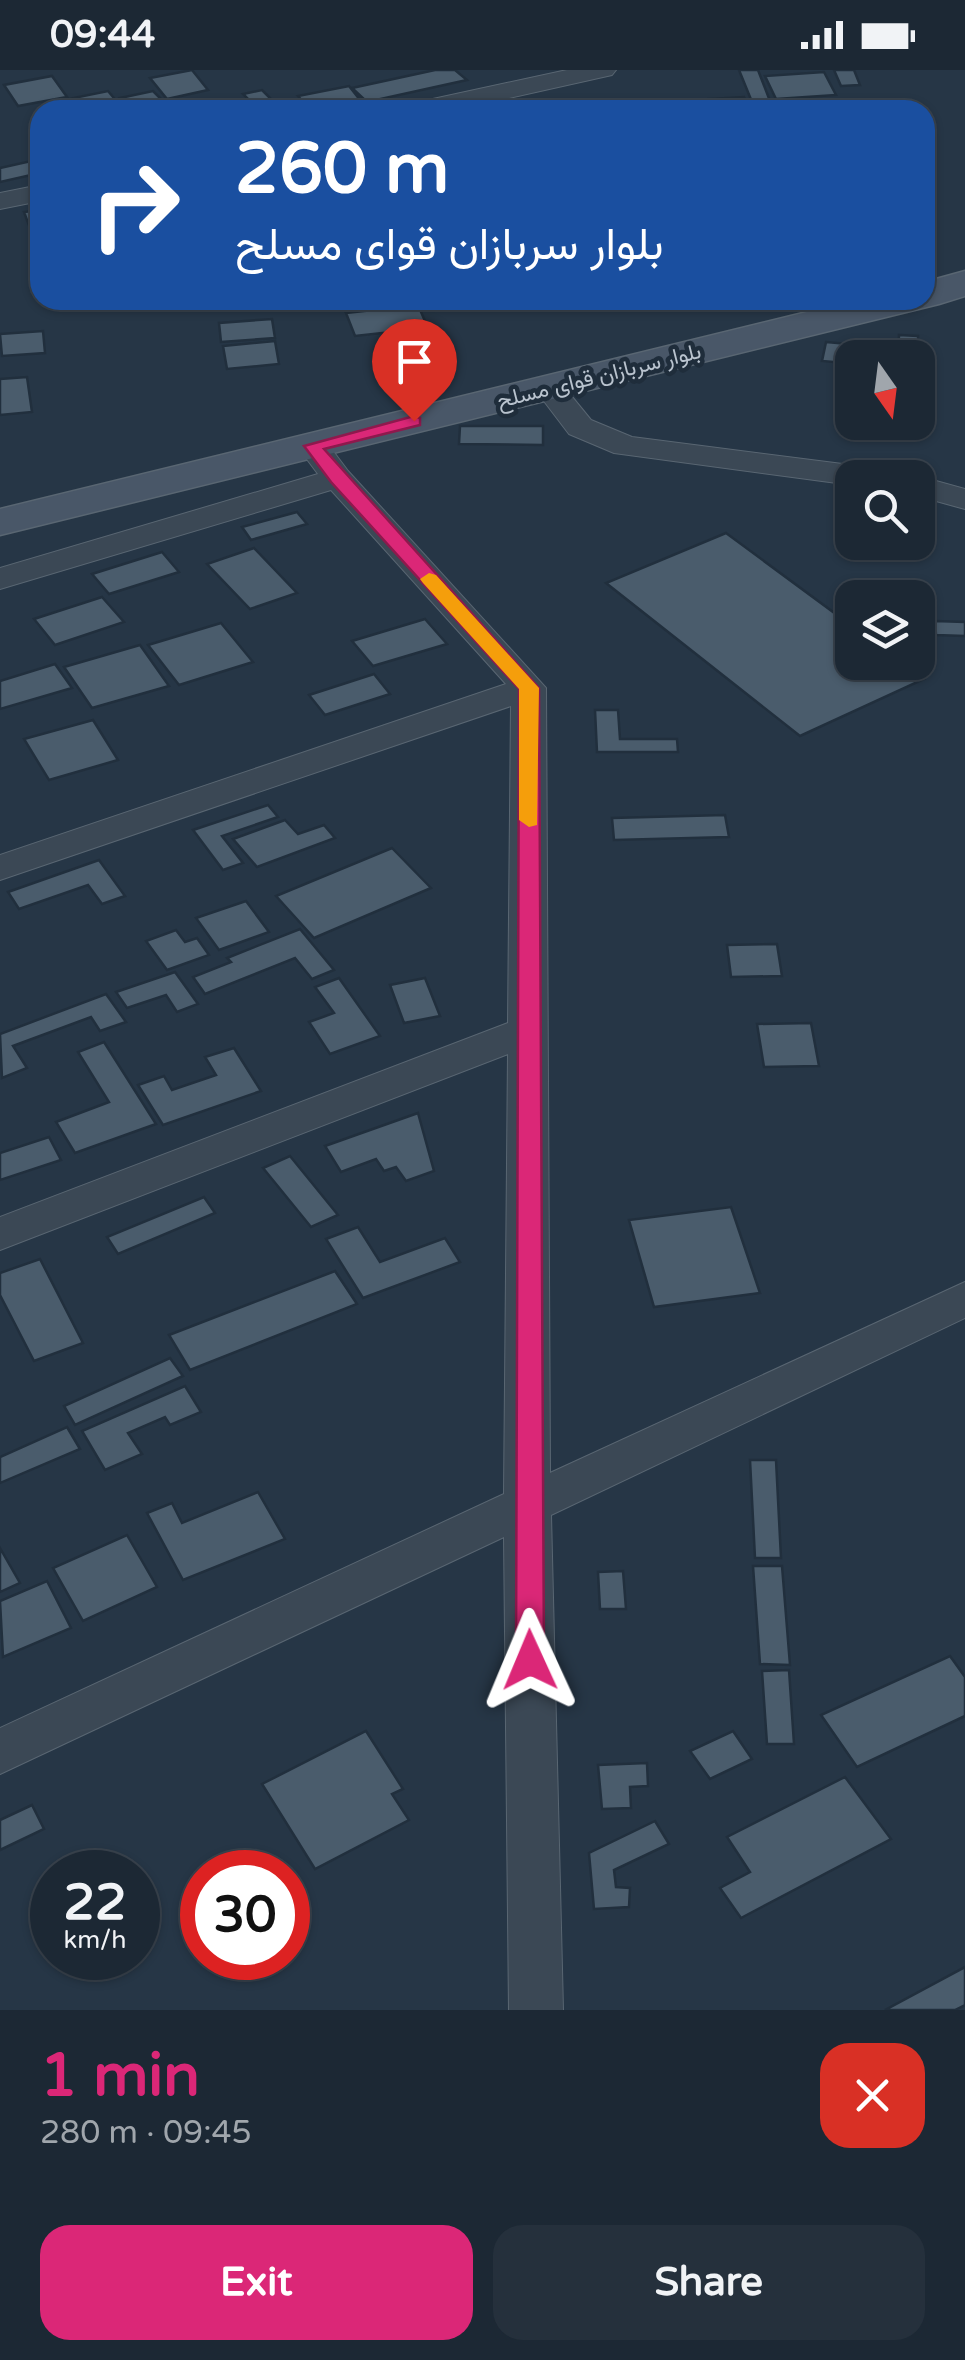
<!DOCTYPE html>
<html lang="en">
<head>
<meta charset="utf-8">
<style>
	:root { --surface:#1c2834; --page:#25303c; --text:#f1f3f6; --muted:#a0a6ac; --line:#3a444f; --accent:#db2777 }
	body { margin:0; font-family:"Varela Round",Vazirmatn,sans-serif; background:var(--page); color:var(--text); height:100vh; display:flex; flex-direction:column; font-size:38px; white-space:nowrap }
	* { box-sizing:border-box; margin:0 }
	p { font-size:32px; color:var(--muted) }
	.icon { flex:none; width:55px; height:55px; fill:none; stroke:currentColor; stroke-width:2; stroke-linecap:round; stroke-linejoin:round }
	.map { position:relative; height:1940px; overflow:hidden }
	.details { display:flex; flex-direction:column; background:var(--surface); flex:1 }
	.details>* { flex:none }
	.top-card { position:absolute; left:30px; top:30px; width:905px; height:210px; border-radius:30px; box-shadow:0 2px 8px #0004,0 0 0 2px var(--line); background:#1a4fa0; color:#fff; overflow:hidden }
	.needle { width:65px; rotate:166deg }
	.fabs { position:absolute; left:835px; top:270px; display:grid; gap:20px }
	.fabs a { display:grid; place-items:center; width:100px; height:100px; border-radius:20px; background:var(--surface); box-shadow:0 2px 8px #0004,0 0 0 2px var(--line); font-size:50px }
	.speed { position:absolute; left:30px; top:1780px; display:flex; gap:20px; font-size:50px; font-weight:700; text-align:center }
	.speed>* { display:grid; place-content:center; width:130px; height:130px; border-radius:50%; background:var(--surface); box-shadow:0 2px 8px #0004,0 0 0 2px var(--line); line-height:1 }
	.speed small { font-size:25px; font-weight:400 }
	.speed .limit { border:15px solid #d22; background:#fff; color:#111 }
	.pin { position:absolute; display:grid; place-items:center; width:85px; height:85px; color:#fff; margin:-102px -42px; border-radius:50% 50% 50% 0; rotate:-45deg; box-shadow:0 0 10px #0007 }
	.pin .icon { rotate:45deg }
	.me { position:absolute; width:110px; margin:-55px; rotate:359deg; stroke-linejoin:round; filter:drop-shadow(0 0 8px #0008) }
	.turn { display:flex; align-items:center; gap:35px; height:210px; padding:0 40px; font-size:45px }
	.turn .icon { width:130px; height:130px; stroke-width:2.5 }
	.turn b { display:block; font-size:70px; line-height:85px }
	.round { display:grid; place-items:center; flex:none; width:105px; height:105px; border-radius:30px; background:var(--page) }
	.overview { display:flex; align-items:center; justify-content:space-between; height:170px; padding:0 40px }
	h1 { font-size:60px; font-weight:800; line-height:75px; color:var(--accent) }
	.primary-button { display:flex; gap:20px; margin-top:auto; padding:20px 40px }
	.primary-button a { flex:1; height:115px; border-radius:30px; background:var(--accent); color:#fff; font-size:40px; font-weight:800; line-height:115px; text-align:center }
	.primary-button a+a { background:var(--page); color:var(--text) }
	.status { display:flex; justify-content:space-between; align-items:center; height:70px; padding:0 50px; background:var(--surface); direction:ltr }
	.status svg { height:28px; fill:currentColor }
	.map>svg:first-child { display:block }
	.building { fill:#4a5c6c; stroke:#212f3d; stroke-width:2.5 }
	.lines { fill:none; stroke-linecap:round; stroke-linejoin:round }
	.minor-casing { stroke:#596672; stroke-width:2 }
	.secondary-casing { stroke:#596672; stroke-width:3 }
	.minor { fill:#3b4855; fill-rule:evenodd }
	.secondary { fill:#495768; fill-rule:evenodd }
	.route { fill:#db2777; stroke:#8e194d; stroke-width:2.5 }
	.slow { fill:#f59e0b }
	.labels { text-anchor:middle; dominant-baseline:central; stroke-width:9; stroke-linejoin:round; paint-order:stroke }
	.far-street-label { font-size:22px; fill:#b9c3ce; stroke:#1f2d3b }
</style>
</head>
<body>
<div class="status"><b>09:44</b><svg viewBox="0 0 49 12"><path d="M0 12V9h3v3zM5 12V6h3v6zM10 12V3h3v9zM15 12V0h3v12zM26 1h20v11H26zM47 4h2v5h-2z"/></svg></div>
<div class="map">
<svg width="965" height="1940" viewBox="0 0 965 1940">
	<rect width="100%" height="100%" fill="#263646"/>
	<g class="building">
		<path d="M192,0L208,20L167,29L150,8Z"/>
		<path d="M435,0H455L467,10L367,32L352,18Z"/>
		<path d="M739,0H758L770,31L752,32Z"/>
		<path d="M834,0H854L860,15L841,16Z"/>
		<path d="M824,2L836,25L776,29L765,6Z"/>
		<path d="M52,6L67,27L18,36L4,15Z"/>
		<path d="M349,16L364,35L310,40L298,26Z"/>
		<path d="M262,20L282,40H259L243,24Z"/>
		<path d="M108,21L124,40H48L44,34Z"/>
		<path d="M153,21L172,40H132L120,28Z"/>
		<path d="M744,27L750,39L699,40L695,30Z"/>
		<path d="M686,30L690,40H607L605,36Z"/>
		<path d="M40,89V103L0,112V98Z"/>
		<path d="M40,140V160L31,161L24,142Z"/>
		<path d="M401,230L339,239L335,231L340,230Z"/>
		<path d="M418,235L428,258L355,266L346,243Z"/>
		<path d="M272,249L275,268L221,272L219,253Z"/>
		<path d="M43,261L45,283L2,286L0,264Z"/>
		<path d="M899,265L918,266V289L898,288Z"/>
		<path d="M275,271L279,294L227,299L223,276Z"/>
		<path d="M826,272L849,274L845,293L822,291Z"/>
		<path d="M27,307L32,342L0,345V309Z"/>
		<path d="M460,356H543V375L459,374Z"/>
		<path d="M297,442L307,454L251,470L242,457Z"/>
		<path d="M726,463L852,556V592H902L924,609L800,666L606,513Z"/>
		<path d="M254,478L297,523L250,539L207,494Z"/>
		<path d="M162,482L179,502L109,524L92,504Z"/>
		<path d="M102,527L124,552L55,575L34,549Z"/>
		<path d="M425,549L447,574L373,596L352,571Z"/>
		<path d="M935,551L965,552V566L936,565Z"/>
		<path d="M221,553L253,592L179,615L148,575Z"/>
		<path d="M140,575L169,616L92,638L64,597Z"/>
		<path d="M55,594L72,618L0,639V611Z"/>
		<path d="M374,604L390,624L325,645L309,625Z"/>
		<path d="M595,640H618L620,669H677L678,682H597Z"/>
		<path d="M93,650L118,690L49,710L24,669Z"/>
		<path d="M268,735L278,747L222,766L243,793L223,800L193,760Z"/>
		<path d="M725,745L729,767L614,770L612,748Z"/>
		<path d="M285,750L298,764L324,755L335,768L257,797L233,769Z"/>
		<path d="M392,778L431,818L314,868L276,826Z"/>
		<path d="M99,790L125,826L102,834L88,815L19,839L8,822Z"/>
		<path d="M246,831L269,862L219,880L196,848Z"/>
		<path d="M300,859L334,900L312,909L295,888L205,924L193,907L231,892L227,888Z"/>
		<path d="M176,860L185,872L197,868L209,885L167,900L146,871Z"/>
		<path d="M777,874L782,906L731,907L727,875Z"/>
		<path d="M175,902L198,934L177,942L166,925L127,938L116,922Z"/>
		<path d="M339,908L380,966L330,984L309,952L334,943L315,917Z"/>
		<path d="M425,908L440,946L404,953L390,915Z"/>
		<path d="M106,924L126,952L100,961L91,947L13,976L27,998L2,1008L0,964Z"/>
		<path d="M811,953L819,996L764,997L757,954Z"/>
		<path d="M104,972L156,1054L75,1083L56,1052L109,1032L78,982Z"/>
		<path d="M234,978L261,1021L163,1055L138,1015L164,1006L172,1020L216,1005L205,987Z"/>
		<path d="M418,1043L434,1101L406,1111L396,1097L384,1101L376,1089L341,1102L325,1076Z"/>
		<path d="M49,1067L61,1090L0,1110V1083Z"/>
		<path d="M290,1086L338,1145L311,1157L263,1098Z"/>
		<path d="M204,1127L215,1143L118,1184L107,1167Z"/>
		<path d="M731,1137L760,1223L654,1237L629,1150Z"/>
		<path d="M358,1157L380,1192L445,1168L460,1192L363,1228L326,1169Z"/>
		<path d="M40,1189L83,1273L34,1291L0,1225V1203Z"/>
		<path d="M335,1201L357,1234L190,1300L169,1265Z"/>
		<path d="M170,1288L183,1306L75,1355L64,1336Z"/>
		<path d="M185,1316L201,1342L170,1355L165,1347L128,1363L142,1384L105,1400L82,1361Z"/>
		<path d="M67,1357L80,1379L0,1413V1387Z"/>
		<path d="M750,1390H776L781,1488H755Z"/>
		<path d="M258,1422L285,1469L183,1510L147,1443L172,1433L182,1453Z"/>
		<path d="M127,1465L157,1517L83,1551L53,1498Z"/>
		<path d="M0,1478L20,1513L0,1522Z"/>
		<path d="M753,1496H782L790,1595L760,1594Z"/>
		<path d="M623,1501L626,1539H600L598,1502Z"/>
		<path d="M47,1511L71,1558L3,1587L0,1531Z"/>
		<path d="M950,1586L965,1607V1646L857,1697L821,1645Z"/>
		<path d="M789,1600L794,1674H767L762,1601Z"/>
		<path d="M366,1661L403,1719L392,1724L409,1750L315,1799L262,1714Z"/>
		<path d="M733,1661L752,1689L710,1709L690,1681Z"/>
		<path d="M647,1693L648,1716L630,1717L631,1738L602,1739L598,1695Z"/>
		<path d="M845,1707L891,1769L741,1848L720,1818L750,1802L727,1767Z"/>
		<path d="M32,1735L44,1759L0,1780V1750Z"/>
		<path d="M655,1751L669,1774L614,1800L616,1817L630,1818L629,1837L594,1839L589,1783Z"/>
		<path d="M965,1897V1935L955,1940H885Z"/>
	</g>
	<g class="lines">
		<defs>
			<g id="minor">
				<path d="M567,0H616L612,5L455,40H406L419,32Z"/>
				<path d="M40,115V131L0,139V123Z"/>
				<path d="M549,309L560,312L591,350L632,367L874,398L885,401L890,408H852V415L614,383L569,364L534,318L538,312Z"/>
				<path d="M313,367L324,369L348,401L546,618L550,1403L965,1212V1248L551,1445L563,1940H509L504,1467L0,1704V1658L504,1424L508,984L0,1180V1147L508,953L511,636L0,810V785L506,614L331,420L0,519V498L318,404L297,376L302,369Z"/>
				<path d="M918,406L965,419V439L918,426V408H914Z"/>
			</g>
			<path id="secondary" d="M965,201V226L939,234L0,465V439L856,230H925V212Z"/>
		</defs>
		<use href="#minor" class="minor-casing"/>
		<use href="#secondary" class="secondary-casing"/>
		<use href="#minor" class="minor"/>
		<use href="#secondary" class="secondary"/>
	</g>
	<path class="route" d="M414,346L420,348V355L324,379L539,618L544,1590L540,1598L530,1601L520,1598L516,1590L519,619L331,412L304,376Z"/>
	<path class="slow" d="M429,503L436,505L539,618L537,755L529,757L519,750V619L423,513L420,509Z"/>
	<g class="labels">
		<g class="far-street-label">
			<text transform="translate(599 306) rotate(-14)">بلوار سربازان قوای مسلح</text>
		</g>
	</g>
</svg>
<div class="fabs">
<a><svg class="needle" viewBox="-14 -14 28 28"><path d="M0-13l5 13h-10z" fill="#e53935"/><path d="M0 13l5-13h-10z" fill="#a0a6ac"/></svg></a>
<a><svg class="icon" aria-label="search" viewBox="0 0 24 24"><circle cx="10" cy="10" r="6"/><path d="M15 15l6 6"/></svg></a>
<a><svg class="icon" aria-label="layers" viewBox="0 0 24 24"><path d="M12 4l9 5-9 5-9-5zM3 14l9 5 9-5"/></svg></a>
</div>
<div class="speed"><div>22<small>km/h</small></div><div class="limit">30</div></div>
<div class="pin" style="left:414px;top:351px;background:#d93025"><svg class="icon" aria-label="arrive" viewBox="0 0 24 24"><path d="M6 21V4h12l-3 4 3 4H6"/></svg></div>
<svg class="me" style="left:530px;top:1590px" viewBox="-20 -20 40 40"><path d="M0-17L14 15 0 8-14 15z" fill="#db2777" stroke="#fff" stroke-width="4"/></svg>
<div class="top-card">
<div class="turn"><svg class="icon" aria-label="right" viewBox="0 0 24 24"><path d="M7 20v-9h11M14 6l5 5-5 5"/></svg><div><b>260 m</b>بلوار سربازان قوای مسلح</div></div>
</div>
</div>
<section class="details">
<div class="overview"><div><h1>1 min</h1><p>280 m · 09:45</p></div><a class="round" style="background:#d93025;color:#fff"><svg class="icon" aria-label="close" viewBox="0 0 24 24"><path d="M6 6l12 12M18 6L6 18"/></svg></a></div>
<div class="primary-button"><a>Exit</a><a>Share</a></div>
</section>
</body>
</html>
